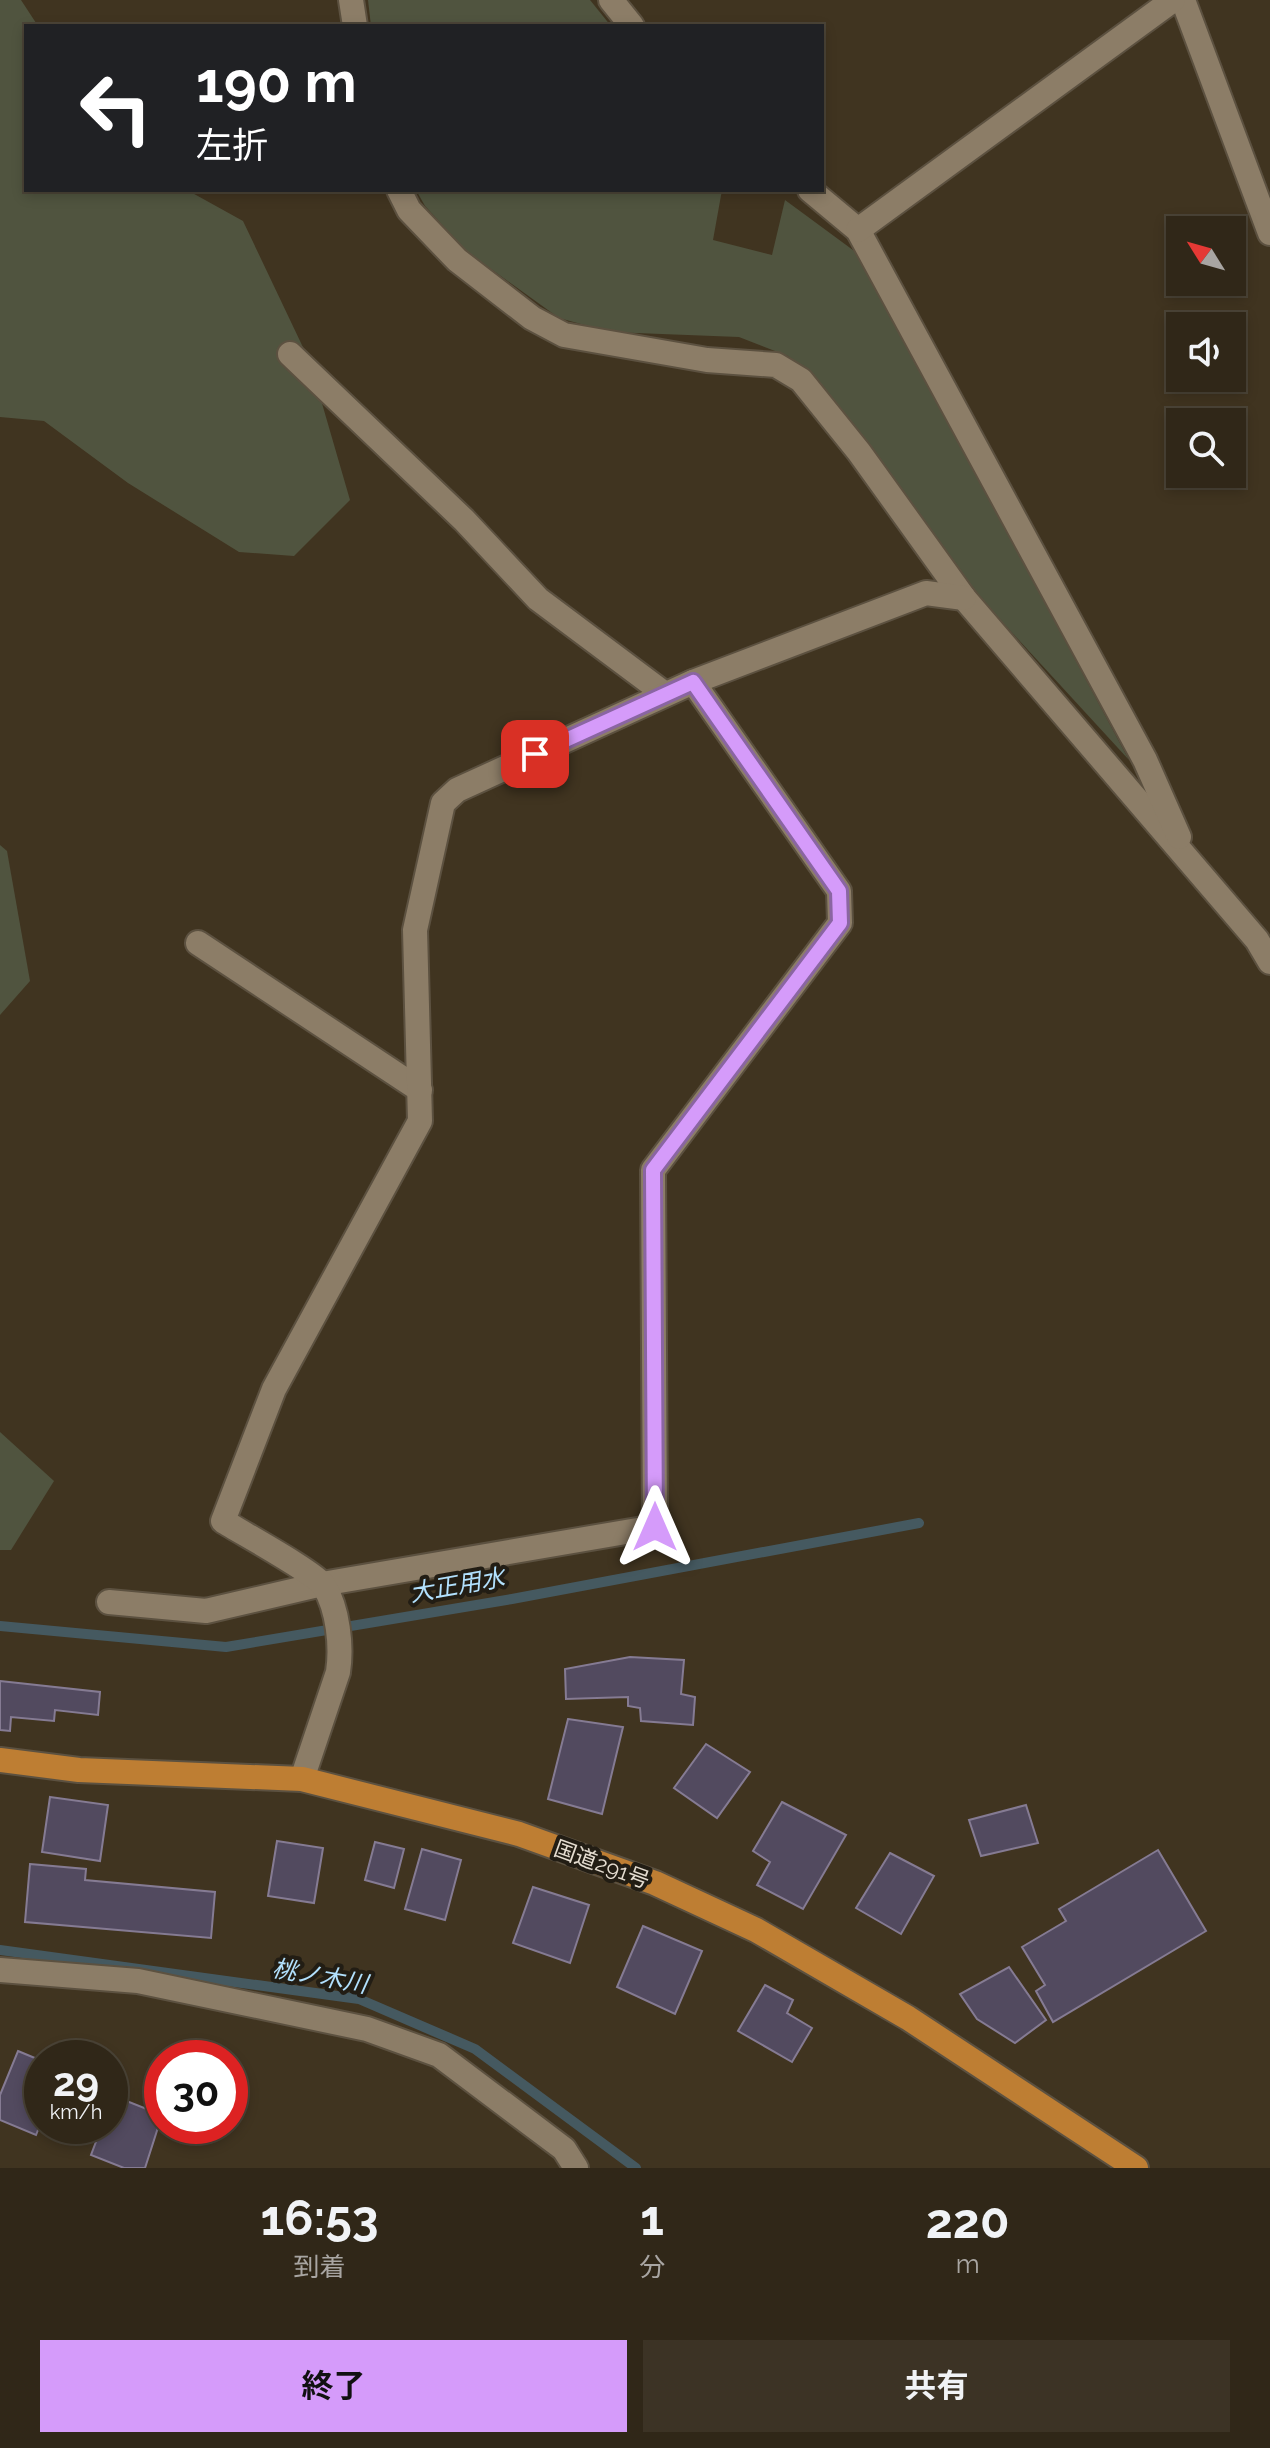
<!DOCTYPE html>
<html lang="ja">
<head>
<meta charset="utf-8">
<style>
	:root { --surface:#302718; --page:#3c3325; --text:#f1f3f6; --muted:#a8a5a2; --line:#4b4437; --accent:#d59bfa }
	body { margin:0; font-family:Raleway,"Noto Sans JP",sans-serif; background:var(--page); color:var(--text); height:100vh; display:flex; flex-direction:column; font-size:30px; white-space:nowrap }
	* { box-sizing:border-box; margin:0 }
	p { font-size:26px; color:var(--muted) }
	.icon { flex:none; width:44px; height:44px; fill:none; stroke:currentColor; stroke-width:2; stroke-linecap:round; stroke-linejoin:round }
	.map { position:relative; height:2168px; overflow:hidden }
	.panel { display:flex; flex-direction:column; background:var(--surface); flex:1 }
	.panel>* { flex:none }
	.hud { position:absolute; left:24px; top:24px; width:800px; height:168px; border-radius:0px; box-shadow:0 4px 12px #0003,0 0 0 2px var(--line); background:#202124; color:#fff; overflow:hidden }
	.needle { width:52px; rotate:307deg }
	.controls { position:absolute; left:1166px; top:216px; display:grid; gap:16px }
	.controls a { display:grid; place-items:center; width:80px; height:80px; border-radius:0px; background:var(--surface); box-shadow:0 4px 12px #0003,0 0 0 2px var(--line); font-size:40px }
	.speed { position:absolute; left:24px; top:2040px; display:flex; gap:16px; font-size:40px; font-weight:700; text-align:center }
	.speed>* { display:grid; place-content:center; width:104px; height:104px; border-radius:50%; background:var(--surface); box-shadow:0 4px 12px #0003,0 0 0 2px var(--line); line-height:1 }
	.speed small { font-size:20px; font-weight:400 }
	.speed .limit { border:12px solid #d22; background:#fff; color:#111 }
	.pin { position:absolute; display:grid; place-items:center; width:68px; height:68px; color:#fff; margin:-34px; border-radius:16px; box-shadow:0 4px 12px #0006 }
	.me { position:absolute; width:88px; margin:-44px; rotate:0deg; stroke-linejoin:round; filter:drop-shadow(0 0 6px #0008) }
	.turn { display:flex; align-items:center; gap:28px; height:168px; padding:0 40px; font-size:36px }
	.turn .icon { width:104px; height:104px; stroke-width:2.5 }
	.turn b { display:block; font-size:56px; line-height:68px }
	.eta { display:flex; justify-content:space-evenly; align-items:center; height:136px; text-align:center }
	.eta b { font-size:48px; font-weight:700; line-height:56px }
	.primary-button { display:flex; gap:16px; margin-top:auto; padding:16px 40px }
	.primary-button a { flex:1; height:92px; border-radius:0px; background:var(--accent); color:#111; font-size:32px; font-weight:700; line-height:92px; text-align:center }
	.primary-button a+a { background:var(--page); color:var(--text) }
	.map>svg:first-child { display:block }
	.green { fill:#50543f }
	.lines { fill:none; stroke-linecap:round; stroke-linejoin:round }
	.stream { stroke:#455960; stroke-width:10 }
	.building { fill:#524a5f; stroke:#857b93; stroke-width:2 }
	.minor-casing { stroke:#5c5140; stroke-width:28 }
	.trunk-casing { stroke:#5c5140; stroke-width:28 }
	.minor { stroke:#8c7d67; stroke-width:24 }
	.trunk { stroke:#be7e33; stroke-width:24 }
	.route-casing { stroke:#8a65a2; stroke-width:20 }
	.route { stroke:#d59bfa; stroke-width:14 }
	.labels { text-anchor:middle; dominant-baseline:central; stroke-width:8; stroke-linejoin:round; paint-order:stroke }
	.street-label { font-size:22px; fill:#e5ddd1; stroke:#221d14 }
	.water-label { font-size:24px; font-style:italic; fill:#b2e1fe; stroke:#221d14 }
</style>
</head>
<body>
<div class="map">
<svg width="1270" height="2168" viewBox="0 0 1270 2168">
	<rect width="100%" height="100%" fill="#403420"/>
	<g class="green">
		<path d="M0,0H21L38,26H26V190H187L243,221L310,362L350,500L294,556L239,552L128,483L44,421L0,417Z"/>
		<path d="M368,0H590L611,26H371Z"/>
		<path d="M416,190H722L713,240L772,255L785,200L857,253L1129,760L971,588L823,386L788,356L739,337L610,332L559,318L466,251L425,206Z"/>
		<path d="M0,845L7,851L30,981L0,1015Z"/>
		<path d="M0,1432L54,1481L11,1550H0Z"/>
	</g>
	<g class="lines">
		<g class="stream">
			<path d="M0,1626L226,1647L512,1599L919,1523"/>
			<path d="M0,1950L359,1999L475,2049L636,2168"/>
		</g>
	</g>
	<g class="building">
		<path d="M630,1657L684,1660L681,1694L695,1697L693,1725L641,1721L640,1708L628,1706V1697L566,1699L565,1669Z"/>
		<path d="M0,1681L100,1692L98,1715L55,1710L54,1721L11,1717L10,1731L0,1730Z"/>
		<path d="M568,1719L623,1727L602,1814L548,1799Z"/>
		<path d="M706,1744L750,1772L717,1818L674,1788Z"/>
		<path d="M50,1797L108,1805L100,1861L42,1852Z"/>
		<path d="M782,1802L846,1835L803,1909L757,1885L770,1862L753,1851Z"/>
		<path d="M1026,1805L1038,1843L981,1856L969,1820Z"/>
		<path d="M277,1841L323,1848L314,1903L268,1896Z"/>
		<path d="M375,1842L404,1849L394,1888L365,1880Z"/>
		<path d="M422,1849L461,1860L445,1920L405,1909Z"/>
		<path d="M1158,1850L1206,1931L1053,2022L1036,1991L1045,1985L1022,1947L1066,1921L1059,1909Z"/>
		<path d="M890,1853L934,1876L901,1934L856,1908Z"/>
		<path d="M30,1864L86,1869L85,1880L215,1892L211,1938L25,1922Z"/>
		<path d="M533,1887L589,1905L570,1963L513,1943Z"/>
		<path d="M643,1926L702,1951L675,2014L617,1987Z"/>
		<path d="M1009,1967L1046,2020L1015,2043L977,2019L960,1994Z"/>
		<path d="M765,1985L793,2000L787,2013L812,2028L792,2062L738,2031Z"/>
		<path d="M18,2051L42,2061V2120L36,2135L0,2120V2095Z"/>
		<path d="M114,2096L162,2115L145,2168H124L91,2155L102,2126H110Z"/>
	</g>
	<g class="lines">
		<defs>
			<g id="minor">
				<path d="M351,0L355,26"/>
				<path d="M611,0L632,26"/>
				<path d="M1183,0L1270,233"/>
				<path d="M399,190L409,210L457,260L532,318L564,335L707,360L776,365L801,380L859,452L964,598L1257,940L1270,962"/>
				<path d="M810,190L858,230L1145,760L1179,837"/>
				<path d="M858,230L1173,0"/>
				<path d="M290,354L464,520L538,599L665,694"/>
				<path d="M198,943L420,1090"/>
				<path d="M109,1602L206,1611L322,1584L655,1527L653,1170L840,923L839,891L693,682"/>
				<path d="M302,1779L338,1672C342,1646 338,1609 324,1586C314,1572 242,1533 223,1521L274,1389L420,1121L415,930L443,803L457,790L693,682L926,593L964,598"/>
				<path d="M0,1970L138,1981L367,2029L439,2055L564,2149L576,2168"/>
			</g>
			<path id="trunk" d="M0,1760L79,1770L302,1779L519,1834L655,1883L756,1930L908,2018L1136,2168"/>
		</defs>
		<use href="#minor" class="minor-casing"/>
		<use href="#trunk" class="trunk-casing"/>
		<use href="#minor" class="minor"/>
		<use href="#trunk" class="trunk"/>
	</g>
	<g class="lines">
		<defs>
			<path id="route" d="M535,754L693,682L839,891L840,923L653,1170L655,1527"/>
		</defs>
		<use href="#route" class="route-casing"/>
		<use href="#route" class="route"/>
	</g>
	<g class="labels">
		<g class="street-label">
			<text transform="translate(602 1864) rotate(20)">国道291号</text>
		</g>
		<g class="water-label">
			<text transform="translate(457 1585) rotate(-10)">大正用水</text>
			<text transform="translate(320 1976) rotate(10)">桃ノ木川</text>
		</g>
	</g>
</svg>
<div class="controls">
<a><svg class="needle" viewBox="-14 -14 28 28"><path d="M0-13l5 13h-10z" fill="#e53935"/><path d="M0 13l5-13h-10z" fill="#a8a5a2"/></svg></a>
<a><svg class="icon" aria-label="sound" viewBox="0 0 24 24"><path d="M4 9h4l5-4v14l-5-4H4zM17 9q2 3 0 6"/></svg></a>
<a><svg class="icon" aria-label="search" viewBox="0 0 24 24"><circle cx="10" cy="10" r="6"/><path d="M15 15l6 6"/></svg></a>
</div>
<div class="speed"><div>29<small>km/h</small></div><div class="limit">30</div></div>
<div class="pin" style="left:535px;top:754px;background:#d93025"><svg class="icon" aria-label="arrive" viewBox="0 0 24 24"><path d="M6 21V4h12l-3 4 3 4H6"/></svg></div>
<svg class="me" style="left:655px;top:1527px" viewBox="-20 -20 40 40"><path d="M0-17L14 15 0 8-14 15z" fill="#d59bfa" stroke="#fff" stroke-width="4"/></svg>
<div class="hud">
<div class="turn"><svg class="icon" aria-label="left" viewBox="0 0 24 24"><path d="M17 20v-9H6M10 6l-5 5 5 5"/></svg><div><b>190 m</b>左折</div></div>
</div>
</div>
<section class="panel">
<div class="eta">
<div><b>16:53</b><p>到着</p></div>
<div><b>1</b><p>分</p></div>
<div><b>220</b><p>m</p></div>
</div>
<div class="primary-button"><a>終了</a><a>共有</a></div>
</section>
</body>
</html>
